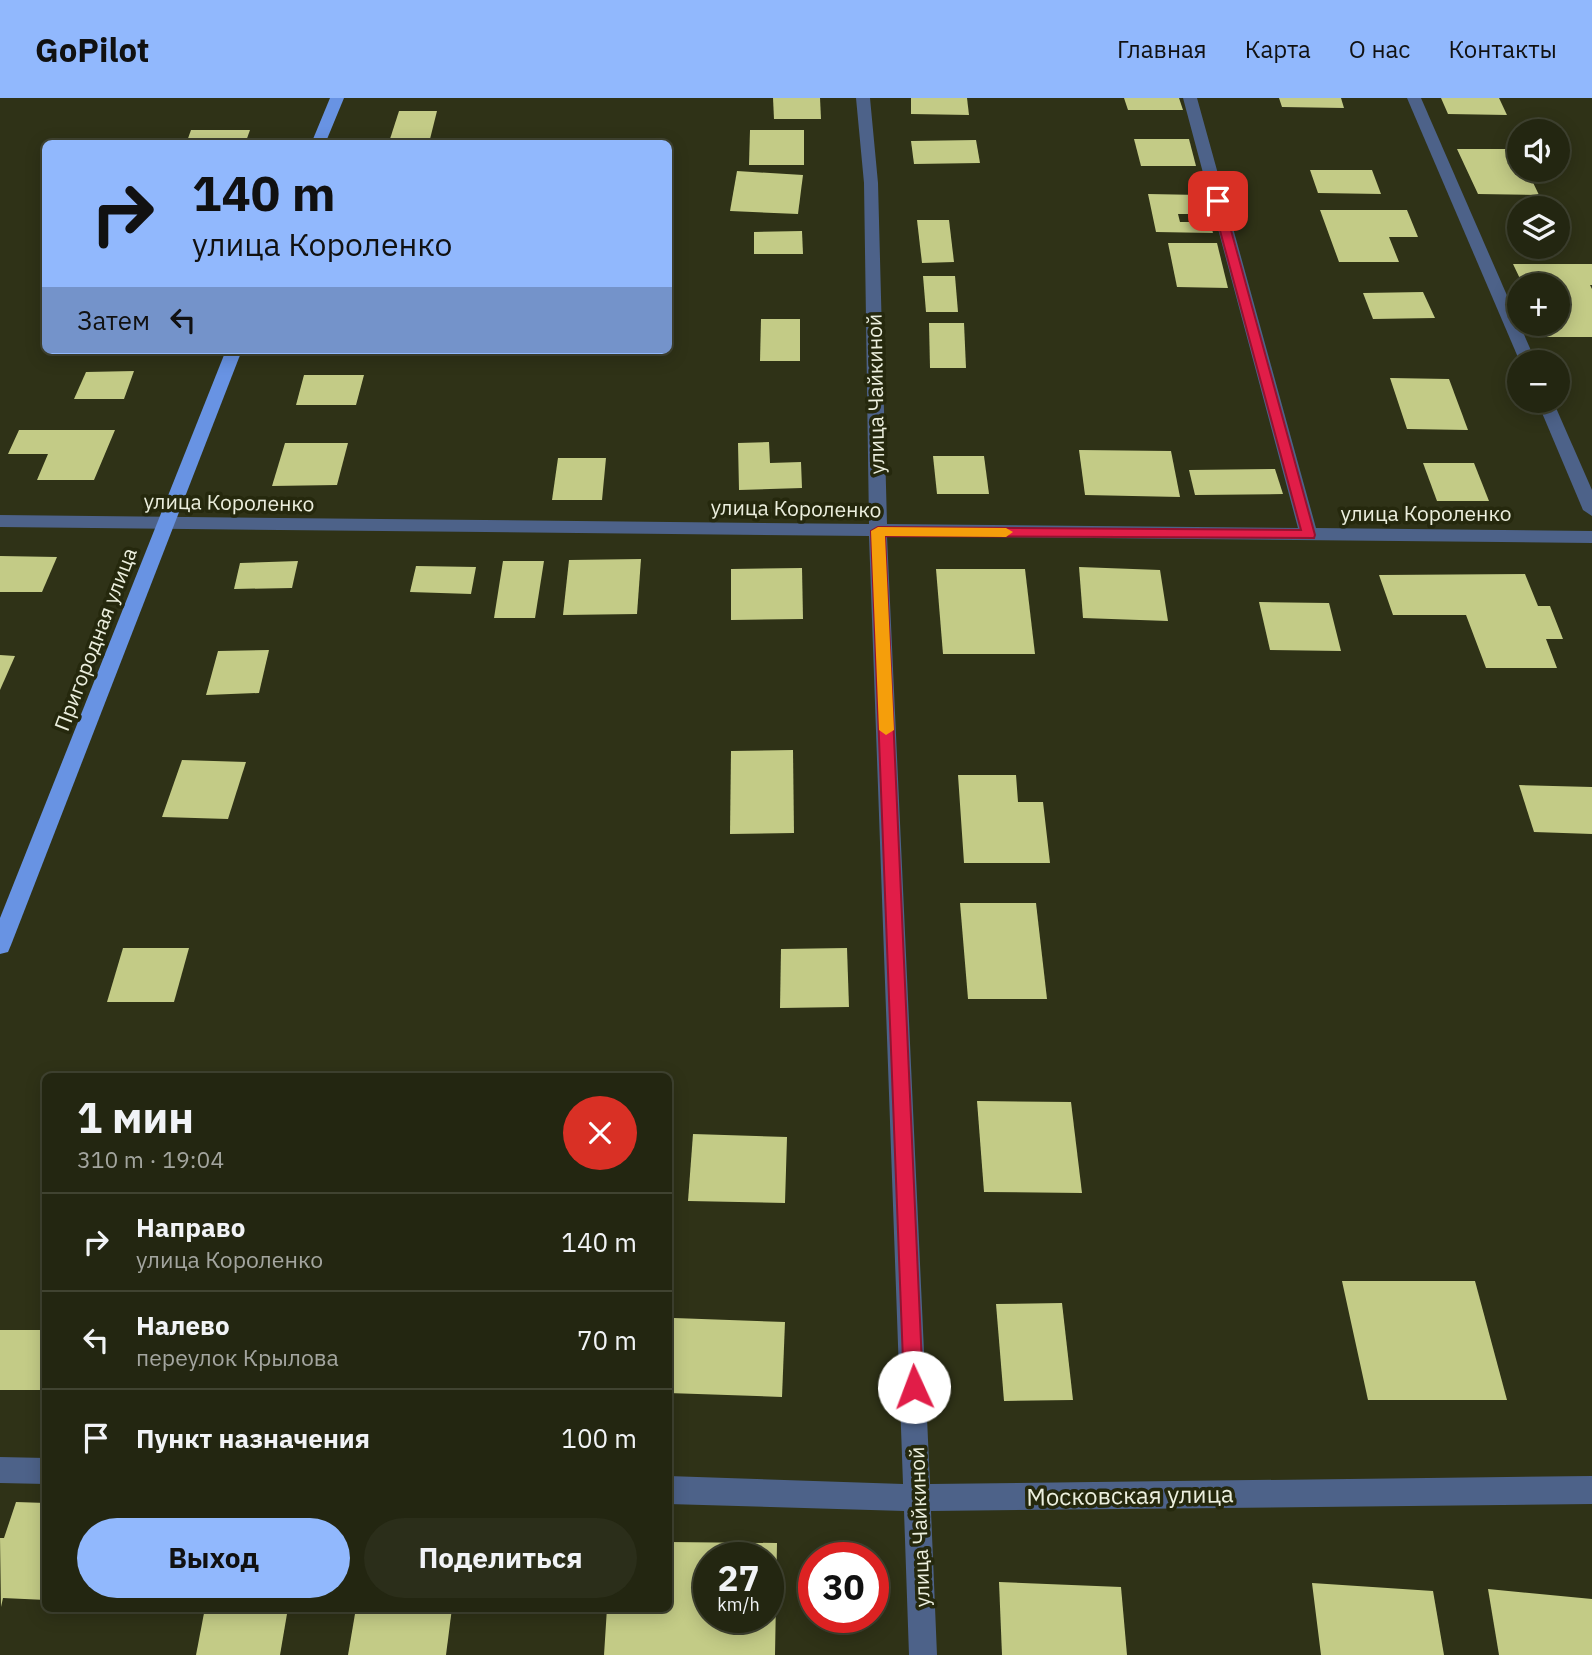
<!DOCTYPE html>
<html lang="ru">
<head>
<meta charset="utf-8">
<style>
	:root { --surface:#232611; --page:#2b2e1a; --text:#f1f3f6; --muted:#a3a59f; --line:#404331; --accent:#91b8fd }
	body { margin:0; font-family:"IBM Plex Sans",sans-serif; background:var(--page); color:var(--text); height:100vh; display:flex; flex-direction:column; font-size:26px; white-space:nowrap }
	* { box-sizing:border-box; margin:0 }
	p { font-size:23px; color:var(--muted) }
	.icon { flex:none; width:38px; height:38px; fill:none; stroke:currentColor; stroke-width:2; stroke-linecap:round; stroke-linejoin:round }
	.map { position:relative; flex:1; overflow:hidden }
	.side { position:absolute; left:42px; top:975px; width:630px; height:539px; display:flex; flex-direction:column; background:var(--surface); border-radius:10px; box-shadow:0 4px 18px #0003,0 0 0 2px var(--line) }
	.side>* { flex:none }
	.hud { position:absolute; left:42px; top:42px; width:630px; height:214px; border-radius:10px; box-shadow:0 4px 18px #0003,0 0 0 2px var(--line); background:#91b8fd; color:#111; overflow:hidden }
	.buttons { position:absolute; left:1507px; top:21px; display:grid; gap:14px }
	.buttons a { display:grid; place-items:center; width:63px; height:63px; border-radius:50%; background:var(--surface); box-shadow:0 4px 18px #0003,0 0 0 2px var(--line); font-size:35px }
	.speed { position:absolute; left:693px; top:1444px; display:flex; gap:14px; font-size:35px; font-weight:700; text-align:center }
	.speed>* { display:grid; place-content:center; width:91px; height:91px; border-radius:50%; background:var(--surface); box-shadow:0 4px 18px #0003,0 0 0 2px var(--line); line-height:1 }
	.speed small { font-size:18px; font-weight:400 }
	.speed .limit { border:10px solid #d22; background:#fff; color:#111 }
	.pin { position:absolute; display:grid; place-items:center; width:60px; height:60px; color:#fff; margin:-30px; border-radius:14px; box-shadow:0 4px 10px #0006 }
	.me { position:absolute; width:77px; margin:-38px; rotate:358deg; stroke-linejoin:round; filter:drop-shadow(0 0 5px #0008) }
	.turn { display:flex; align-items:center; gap:24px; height:147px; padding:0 35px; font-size:32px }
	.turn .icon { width:91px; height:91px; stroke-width:2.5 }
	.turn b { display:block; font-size:49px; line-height:60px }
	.then { display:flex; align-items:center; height:66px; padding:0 35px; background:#0003; gap:14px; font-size:26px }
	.round { display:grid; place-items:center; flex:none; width:74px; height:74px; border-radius:37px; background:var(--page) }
	.head { display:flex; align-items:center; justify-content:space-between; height:119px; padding:0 35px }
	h1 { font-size:42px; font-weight:700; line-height:52px }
	.action { display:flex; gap:14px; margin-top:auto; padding:14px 35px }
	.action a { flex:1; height:80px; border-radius:42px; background:var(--accent); color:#111; font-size:28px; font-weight:700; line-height:80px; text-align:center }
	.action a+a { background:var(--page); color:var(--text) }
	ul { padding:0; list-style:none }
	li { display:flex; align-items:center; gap:21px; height:98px; padding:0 35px; border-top:2px solid var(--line) }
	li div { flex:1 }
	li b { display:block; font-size:26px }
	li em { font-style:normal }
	header { display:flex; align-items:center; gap:42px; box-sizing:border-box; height:98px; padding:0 35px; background:var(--accent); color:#111 }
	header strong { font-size:33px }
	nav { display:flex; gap:38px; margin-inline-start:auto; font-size:24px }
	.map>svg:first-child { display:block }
	.building { fill:#c3cb86; fill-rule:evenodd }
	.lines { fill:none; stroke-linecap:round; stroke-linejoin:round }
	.minor { fill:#4d6289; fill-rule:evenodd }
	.major { fill:#6893e3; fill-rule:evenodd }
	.route { fill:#e11d48; stroke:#92132f; stroke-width:2 }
	.slow { fill:#f59e0b }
	.labels { text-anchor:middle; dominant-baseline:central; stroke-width:7; stroke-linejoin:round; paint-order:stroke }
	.street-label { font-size:21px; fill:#ecefde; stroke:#25280d }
	.near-street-label { font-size:24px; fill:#ecefde; stroke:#25280d }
</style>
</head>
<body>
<header>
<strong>GoPilot</strong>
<nav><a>Главная</a><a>Карта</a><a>О нас</a><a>Контакты</a></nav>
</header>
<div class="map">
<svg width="1592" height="1557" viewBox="0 0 1592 1557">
	<rect width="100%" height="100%" fill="#2f3217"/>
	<g class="building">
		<path d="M773,0H820L821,21H774Z"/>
		<path d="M911,0H967L969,17L911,16Z"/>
		<path d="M1124,0H1179L1183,12H1128Z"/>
		<path d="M1279,0H1341L1344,10L1282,9Z"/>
		<path d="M1441,0H1499L1507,17L1448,16Z"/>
		<path d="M399,13H437L430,41H390Z"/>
		<path d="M191,32H250L245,46H186Z"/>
		<path d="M750,32H804V67H749Z"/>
		<path d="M1134,41H1189L1196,68H1141Z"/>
		<path d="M976,42L980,65L914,66L911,43Z"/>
		<path d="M1457,51H1517L1519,72H1527L1539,97L1478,96Z"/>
		<path d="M1310,72H1372L1381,96L1318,95Z"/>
		<path d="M737,73L803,77L798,116L730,113Z"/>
		<path d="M1148,96L1201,97L1206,116H1178L1180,124H1210L1213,135L1156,134Z"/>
		<path d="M1320,112H1407L1418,139H1389L1399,164H1339Z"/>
		<path d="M917,122H949L954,164L922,165Z"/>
		<path d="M802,133L803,156H754V134Z"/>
		<path d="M1168,145H1217L1228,190L1177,189Z"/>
		<path d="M1513,166H1592V187H1590L1592,191V239H1547L1541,226H1558V187H1523Z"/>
		<path d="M923,178H955L958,214H926Z"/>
		<path d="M1423,194L1435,220L1373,221L1363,195Z"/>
		<path d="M761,221H800V263H760Z"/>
		<path d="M929,225H964L966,270H930Z"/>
		<path d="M134,273L124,301H74L86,274Z"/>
		<path d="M304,277H364L356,307H296Z"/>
		<path d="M1390,280L1449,281L1468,332L1407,331Z"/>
		<path d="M19,332H115L94,382H37L48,356H8Z"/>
		<path d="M769,344L770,365L801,364L802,390L739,392L738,345Z"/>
		<path d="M285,345H348L337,387L272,388Z"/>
		<path d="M1079,352L1171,353L1180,399L1085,397Z"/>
		<path d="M933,358H984L989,396H937Z"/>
		<path d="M558,360H606L602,402H552Z"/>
		<path d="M1423,365H1474L1489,403H1437Z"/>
		<path d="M1275,371L1283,396L1195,397L1189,372Z"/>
		<path d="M0,458L57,459L42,494H0Z"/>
		<path d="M641,461L637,516L563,517L569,462Z"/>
		<path d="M298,463L292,490L234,491L240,465Z"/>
		<path d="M503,463H544L535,520H494Z"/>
		<path d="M416,468L476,469L471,496L410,494Z"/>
		<path d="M1079,469L1160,472L1168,523L1083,520Z"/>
		<path d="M802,470L803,521L731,522V471Z"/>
		<path d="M936,471H1025L1035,556H943Z"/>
		<path d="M1525,476L1538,508H1550L1563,541H1546L1557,570H1486L1466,517H1393L1379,477Z"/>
		<path d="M1259,504L1329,505L1341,553L1270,552Z"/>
		<path d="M269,552L259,595L206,597L218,553Z"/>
		<path d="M0,557L15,558L0,592Z"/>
		<path d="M793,652L794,735L730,736L731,653Z"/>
		<path d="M182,662L246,664L228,721L162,719Z"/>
		<path d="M958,677H1016L1018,704H1043L1050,765H964Z"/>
		<path d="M1519,687L1592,689V736L1534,734Z"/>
		<path d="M960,805H1036L1047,901H968Z"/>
		<path d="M123,850H189L174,904H107Z"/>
		<path d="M847,850L849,909L780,910L781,851Z"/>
		<path d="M73,975H142L141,978H72Z"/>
		<path d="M977,1003L1071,1004L1082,1095L984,1094Z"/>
		<path d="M693,1036L787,1039L785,1105L688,1103Z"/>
		<path d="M1342,1183H1475L1507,1302H1368Z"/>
		<path d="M1062,1205L1073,1302L1004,1303L996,1206Z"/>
		<path d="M674,1220L785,1224L782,1299L668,1295Z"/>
		<rect x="0" y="1232" width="46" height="60"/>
		<path d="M16,1404L46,1405V1502L3,1500L1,1509L0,1440H4Z"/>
		<path d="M668,1444L777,1445L775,1557H604L607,1510H668ZM709,1460H768V1519H709Z"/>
		<path d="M999,1484L1121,1489L1127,1557H1002Z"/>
		<path d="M1312,1485L1433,1493L1444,1557H1321Z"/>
		<path d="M1488,1491L1592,1501V1557H1499Z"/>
		<path d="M205,1510H288L280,1557H196Z"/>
		<path d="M356,1510H452L446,1557H348Z"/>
	</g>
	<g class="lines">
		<g class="minor">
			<path d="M856,0H870L878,85L887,426L1298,430L1183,0H1197L1316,430L1592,433V445L887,438L930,1386L1592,1378V1406L931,1413L937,1557H909L904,1413L668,1406V1378L903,1386L869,438L0,429V417L869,426L864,85Z"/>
			<path d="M1407,0H1421L1536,264H1520Z"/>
			<path d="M1537,303H1553L1592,392V418L1583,412Z"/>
			<path d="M0,1359L46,1360V1386L0,1385Z"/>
		</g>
		<g class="major">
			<path d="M330,0H344L325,46H311Z"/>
			<path d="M226,252H242L11,847L8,854L0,856V820Z"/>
		</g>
	</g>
	<path class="route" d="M1218,99L1223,103L1315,437L1314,440L885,438L923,1289L920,1296L914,1299L907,1296L904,1289L871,433L878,429L1301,432L1212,103Z"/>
	<path class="slow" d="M878,429L1006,430L1013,434L1006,439L885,438L894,632L886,637L879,632L871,433Z"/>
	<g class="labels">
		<g class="street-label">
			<text transform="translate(875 296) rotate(-91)">улица Чайкиной</text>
			<text transform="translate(229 404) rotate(1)">улица Короленко</text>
			<text transform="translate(796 410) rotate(1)">улица Короленко</text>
			<text x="1426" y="415">улица Короленко</text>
			<text transform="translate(95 541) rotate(-69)">Пригородная улица</text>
			<text transform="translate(919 1429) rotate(-92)">улица Чайкиной</text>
		</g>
		<g class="near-street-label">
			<text transform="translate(1130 1397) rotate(-1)">Московская улица</text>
		</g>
	</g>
</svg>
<div class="buttons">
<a><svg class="icon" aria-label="sound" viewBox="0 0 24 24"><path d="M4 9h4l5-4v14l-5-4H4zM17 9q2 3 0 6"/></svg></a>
<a><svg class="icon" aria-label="layers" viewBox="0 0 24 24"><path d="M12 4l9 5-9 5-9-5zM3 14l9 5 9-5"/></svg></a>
<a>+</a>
<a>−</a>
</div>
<div class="speed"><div>27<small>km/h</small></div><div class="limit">30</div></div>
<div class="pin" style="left:1218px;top:103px;background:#d93025"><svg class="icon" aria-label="arrive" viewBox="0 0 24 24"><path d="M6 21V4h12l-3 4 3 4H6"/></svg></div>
<svg class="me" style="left:914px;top:1289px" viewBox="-20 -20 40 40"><circle r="19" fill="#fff"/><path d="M0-13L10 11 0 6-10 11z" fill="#e11d48"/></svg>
<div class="hud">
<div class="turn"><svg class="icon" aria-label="right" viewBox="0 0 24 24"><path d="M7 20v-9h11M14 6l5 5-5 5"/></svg><div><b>140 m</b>улица Короленко</div></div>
<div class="then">Затем<svg class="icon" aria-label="left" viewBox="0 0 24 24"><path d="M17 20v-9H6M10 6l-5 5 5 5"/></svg></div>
</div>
<section class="side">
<div class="head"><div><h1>1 мин</h1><p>310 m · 19:04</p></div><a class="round" style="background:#d93025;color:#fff"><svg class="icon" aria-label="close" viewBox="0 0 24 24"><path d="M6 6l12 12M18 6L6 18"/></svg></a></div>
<ul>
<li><svg class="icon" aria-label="right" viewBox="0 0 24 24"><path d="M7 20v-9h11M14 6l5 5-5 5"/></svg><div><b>Направо</b><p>улица Короленко</p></div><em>140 m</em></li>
<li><svg class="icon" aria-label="left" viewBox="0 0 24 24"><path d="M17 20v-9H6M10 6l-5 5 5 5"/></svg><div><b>Налево</b><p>переулок Крылова</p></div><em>70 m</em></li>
<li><svg class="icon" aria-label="arrive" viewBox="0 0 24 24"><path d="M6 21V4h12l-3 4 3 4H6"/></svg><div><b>Пункт назначения</b></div><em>100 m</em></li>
</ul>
<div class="action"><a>Выход</a><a>Поделиться</a></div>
</section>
</div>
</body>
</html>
